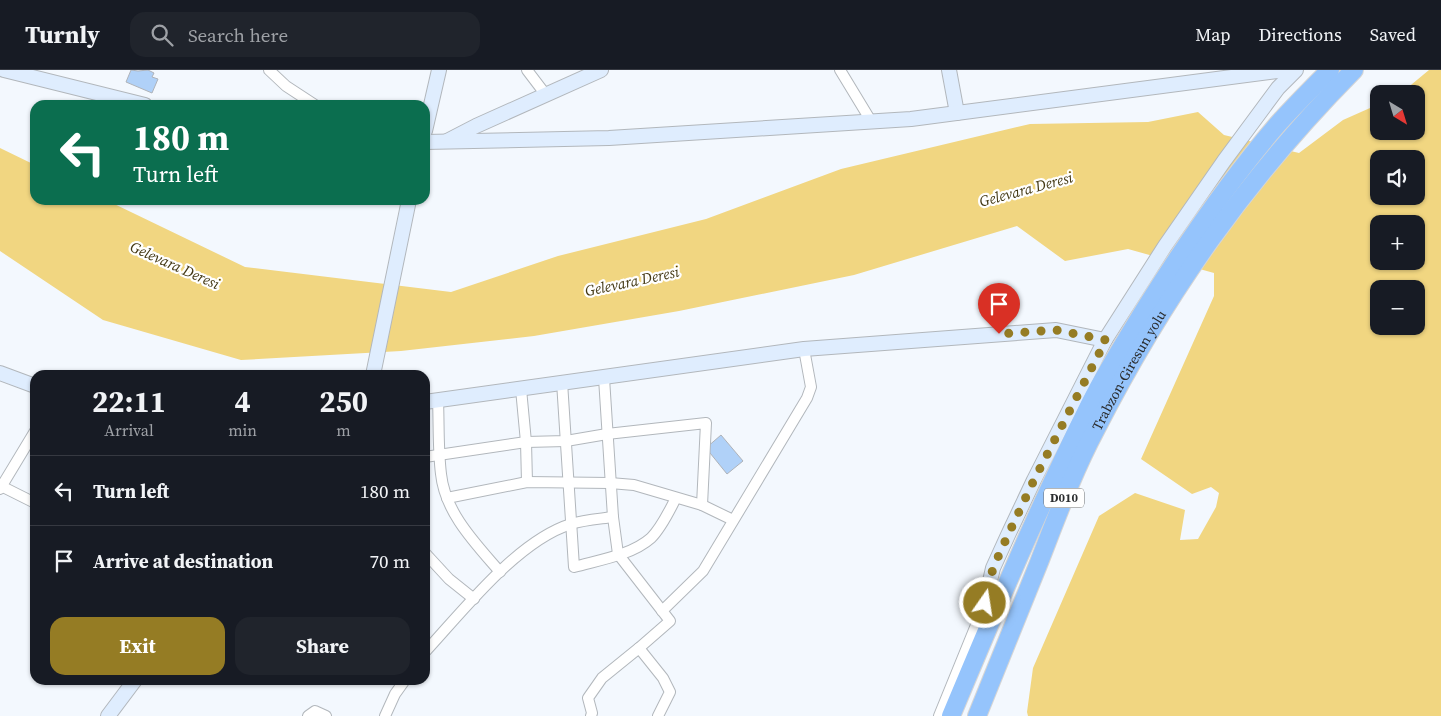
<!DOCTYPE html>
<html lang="en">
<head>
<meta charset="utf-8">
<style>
	:root { --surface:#171b24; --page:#20242c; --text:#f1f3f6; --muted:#9ea1a6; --line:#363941; --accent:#957c24 }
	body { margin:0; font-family:"Source Serif 4",serif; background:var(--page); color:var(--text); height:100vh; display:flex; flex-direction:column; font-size:19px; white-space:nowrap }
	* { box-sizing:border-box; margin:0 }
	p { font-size:16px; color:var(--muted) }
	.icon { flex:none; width:28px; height:28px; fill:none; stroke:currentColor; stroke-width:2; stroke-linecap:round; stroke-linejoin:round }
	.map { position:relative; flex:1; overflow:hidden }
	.panel { position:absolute; left:30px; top:300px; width:400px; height:315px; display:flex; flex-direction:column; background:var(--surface); border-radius:15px; box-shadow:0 1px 4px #0004 }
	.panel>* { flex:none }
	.hud { position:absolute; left:30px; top:30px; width:400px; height:105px; border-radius:15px; box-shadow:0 1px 4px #0004; background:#0b6e4f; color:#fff; overflow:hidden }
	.needle { width:32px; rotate:142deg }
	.buttons { position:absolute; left:1370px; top:15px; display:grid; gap:10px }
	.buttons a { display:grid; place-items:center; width:55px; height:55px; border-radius:10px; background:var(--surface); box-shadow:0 1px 4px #0004; font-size:25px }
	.pin { position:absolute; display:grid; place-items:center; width:42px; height:42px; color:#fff; margin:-51px -21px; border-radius:50% 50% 50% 0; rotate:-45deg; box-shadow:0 0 5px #0007 }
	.pin .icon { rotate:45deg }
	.me { position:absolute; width:55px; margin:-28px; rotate:13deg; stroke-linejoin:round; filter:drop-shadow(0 0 4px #0008) }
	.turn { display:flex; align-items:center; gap:18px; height:105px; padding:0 20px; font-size:22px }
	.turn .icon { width:65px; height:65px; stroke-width:2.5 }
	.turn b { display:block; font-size:35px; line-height:42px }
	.eta { display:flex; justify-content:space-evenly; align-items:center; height:85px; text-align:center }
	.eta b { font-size:30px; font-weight:700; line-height:35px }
	.primary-button { display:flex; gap:10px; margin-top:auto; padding:10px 20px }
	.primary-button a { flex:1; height:58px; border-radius:15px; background:var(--accent); color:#fff; font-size:20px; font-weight:700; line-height:58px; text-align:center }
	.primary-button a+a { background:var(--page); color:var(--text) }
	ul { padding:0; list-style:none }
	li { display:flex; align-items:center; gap:15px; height:70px; padding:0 20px; border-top:1px solid var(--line) }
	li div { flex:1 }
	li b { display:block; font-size:19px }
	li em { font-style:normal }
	header { display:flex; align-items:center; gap:30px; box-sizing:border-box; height:70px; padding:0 25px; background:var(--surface); border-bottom:1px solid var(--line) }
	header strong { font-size:24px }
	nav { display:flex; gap:28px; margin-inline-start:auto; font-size:18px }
	.search { width:350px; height:45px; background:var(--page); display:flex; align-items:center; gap:12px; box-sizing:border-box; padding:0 18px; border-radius:15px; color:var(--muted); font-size:19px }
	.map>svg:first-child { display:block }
	.water { fill:#f1d681; fill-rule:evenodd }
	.building { fill:#b0d1f8; stroke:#afb3b9 }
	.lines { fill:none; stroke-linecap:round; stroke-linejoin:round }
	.street-casing { stroke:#b2b7bc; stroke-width:12 }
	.secondary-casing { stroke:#b2b7bc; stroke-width:16 }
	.highway-casing { stroke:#d5d5d5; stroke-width:20 }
	.street { stroke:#fff; stroke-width:10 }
	.secondary { stroke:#dfedfe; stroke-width:14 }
	.highway { stroke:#95c4fc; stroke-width:18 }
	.route { stroke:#957c24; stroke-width:9; stroke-dasharray:0 16.2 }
	.labels { text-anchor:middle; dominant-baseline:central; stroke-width:4.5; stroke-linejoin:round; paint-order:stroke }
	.shield { fill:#fff; stroke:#6b6c6d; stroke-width:1 }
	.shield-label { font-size:12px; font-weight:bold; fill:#2b2d2f }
	.street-label { font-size:14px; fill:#2b2d2f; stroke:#fff }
	.water-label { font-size:15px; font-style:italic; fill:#423712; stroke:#fff }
</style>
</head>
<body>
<header>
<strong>Turnly</strong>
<div class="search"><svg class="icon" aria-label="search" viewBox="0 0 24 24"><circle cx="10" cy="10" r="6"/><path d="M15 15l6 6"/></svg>Search here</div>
<nav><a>Map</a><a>Directions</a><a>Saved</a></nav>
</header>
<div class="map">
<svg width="1441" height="646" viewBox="0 0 1441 646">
	<rect width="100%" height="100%" fill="#f3f8fe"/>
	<path class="water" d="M1429,0H1441V646H1028L1027,642L1033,598L1099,446L1135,423L1185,440L1180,470L1198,469L1216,437L1219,423L1211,417L1192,424L1141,389L1214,226V203L1128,179L1065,191L1017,156L854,205L679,241L534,266L401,281L241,290L103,250L0,181V78L35,95V130H106L245,197L451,222L558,186L706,149L841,99L1030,54L1148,52L1198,42L1224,65L1299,83L1343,50L1379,34V61H1416V24H1400ZM1379,89H1416V126H1379ZM1379,154H1416V191H1379ZM1379,219H1416V256H1379Z"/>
	<g class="building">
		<path d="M131,0L138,1L148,0L154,3L152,7L158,9L152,23L126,12Z"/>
		<path d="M721,365L743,391L727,404L706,378Z"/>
	</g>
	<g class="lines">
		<defs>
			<g id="street">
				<path d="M269,0L286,16L315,35"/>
				<path d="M527,0L546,25"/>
				<path d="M840,0L871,51"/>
				<path d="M604,308L613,447L618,484L670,551L639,578"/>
				<path d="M562,312L574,497C599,490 632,485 651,468C662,457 669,441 676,428"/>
				<path d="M521,319L526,372L527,412"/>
				<path d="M438,330C439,355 438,380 441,404C445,443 476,474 500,502"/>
				<path d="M425,387L526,372L566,371L607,364L706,353L702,435"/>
				<path d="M3,417L35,433"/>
				<path d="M0,419L35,361"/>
				<path d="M447,428L527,412L610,413L634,415L702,435L733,450"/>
				<path d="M425,483L449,509L474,529"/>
				<path d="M662,541L703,501L807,328L811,317L804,279"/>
				<path d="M425,582C463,541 517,471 571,454C584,450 599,449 613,447"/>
				<path d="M308,646L315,641L326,646"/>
				<path d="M385,646L395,624L405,610"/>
				<path d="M591,646L592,643L588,628L602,608L639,578L663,608L670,622L658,646"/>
				<path d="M939,646L985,533"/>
			</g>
			<g id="secondary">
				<path d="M4,0L145,35"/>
				<path d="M949,0L957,43"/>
				<path d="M425,61L439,0"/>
				<path d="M447,71L476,56L601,0"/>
				<path d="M425,72L609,68L911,49L1285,0"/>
				<path d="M0,303L35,316"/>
				<path d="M373,305L409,130"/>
				<path d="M425,332L804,279L1056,260L1105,270"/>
				<path d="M993,546L985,533L993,498L1008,465L1034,410L1105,270L1165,176L1224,91L1278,18L1296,0"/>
				<path d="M108,646L135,610"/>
			</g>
			<g id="highway">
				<path d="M951,646C995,541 1039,436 1090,334C1106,302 1126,270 1145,239C1185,175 1228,112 1277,55C1294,36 1312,18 1330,0"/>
				<path id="s1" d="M977,646C997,596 1018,545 1038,495C1056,449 1073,402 1096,359C1165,224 1247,108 1354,0"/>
			</g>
		</defs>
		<use href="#street" class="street-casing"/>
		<use href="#secondary" class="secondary-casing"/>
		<use href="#highway" class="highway-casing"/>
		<use href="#street" class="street"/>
		<use href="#secondary" class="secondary"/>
		<use href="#highway" class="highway"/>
	</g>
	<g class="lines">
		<path class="route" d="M985,533L993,498L1008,465L1034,410L1106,270L1056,260L999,264"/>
	</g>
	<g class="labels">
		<rect class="shield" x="1044" y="418.5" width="40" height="19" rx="4"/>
		<g class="shield-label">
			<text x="1064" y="428">D010</text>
		</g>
		<g class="street-label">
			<text stroke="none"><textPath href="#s1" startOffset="378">Trabzon-Giresun yolu</textPath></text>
		</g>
		<g class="water-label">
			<text transform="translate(1026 119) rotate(-15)">Gelevara Deresi</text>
			<text transform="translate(175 195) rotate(24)">Gelevara Deresi</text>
			<text transform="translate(632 211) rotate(-12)">Gelevara Deresi</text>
		</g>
	</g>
</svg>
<div class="buttons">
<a><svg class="needle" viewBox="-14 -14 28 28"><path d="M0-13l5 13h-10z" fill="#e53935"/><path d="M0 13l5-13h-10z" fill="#9ea1a6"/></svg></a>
<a><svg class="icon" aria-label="sound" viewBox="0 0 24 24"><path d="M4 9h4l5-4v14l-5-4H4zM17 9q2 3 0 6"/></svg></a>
<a>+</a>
<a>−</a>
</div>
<div class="pin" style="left:999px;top:264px;background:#d93025"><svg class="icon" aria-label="arrive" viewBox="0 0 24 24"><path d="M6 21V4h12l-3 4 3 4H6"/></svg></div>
<svg class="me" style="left:985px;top:533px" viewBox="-20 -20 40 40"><circle r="17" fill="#957c24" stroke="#fff" stroke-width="3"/><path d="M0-11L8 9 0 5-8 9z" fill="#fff"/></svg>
<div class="hud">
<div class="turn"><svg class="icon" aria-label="left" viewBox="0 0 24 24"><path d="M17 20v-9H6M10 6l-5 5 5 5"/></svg><div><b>180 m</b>Turn left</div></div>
</div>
<section class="panel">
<div class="eta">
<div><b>22:11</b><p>Arrival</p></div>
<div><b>4</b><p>min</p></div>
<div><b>250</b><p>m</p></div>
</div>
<ul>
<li><svg class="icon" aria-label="left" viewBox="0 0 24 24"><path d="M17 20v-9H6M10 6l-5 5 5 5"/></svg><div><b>Turn left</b></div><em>180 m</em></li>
<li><svg class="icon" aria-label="arrive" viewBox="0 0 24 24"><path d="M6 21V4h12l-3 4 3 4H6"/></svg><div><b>Arrive at destination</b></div><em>70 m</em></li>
</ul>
<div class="primary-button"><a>Exit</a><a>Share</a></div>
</section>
</div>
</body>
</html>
